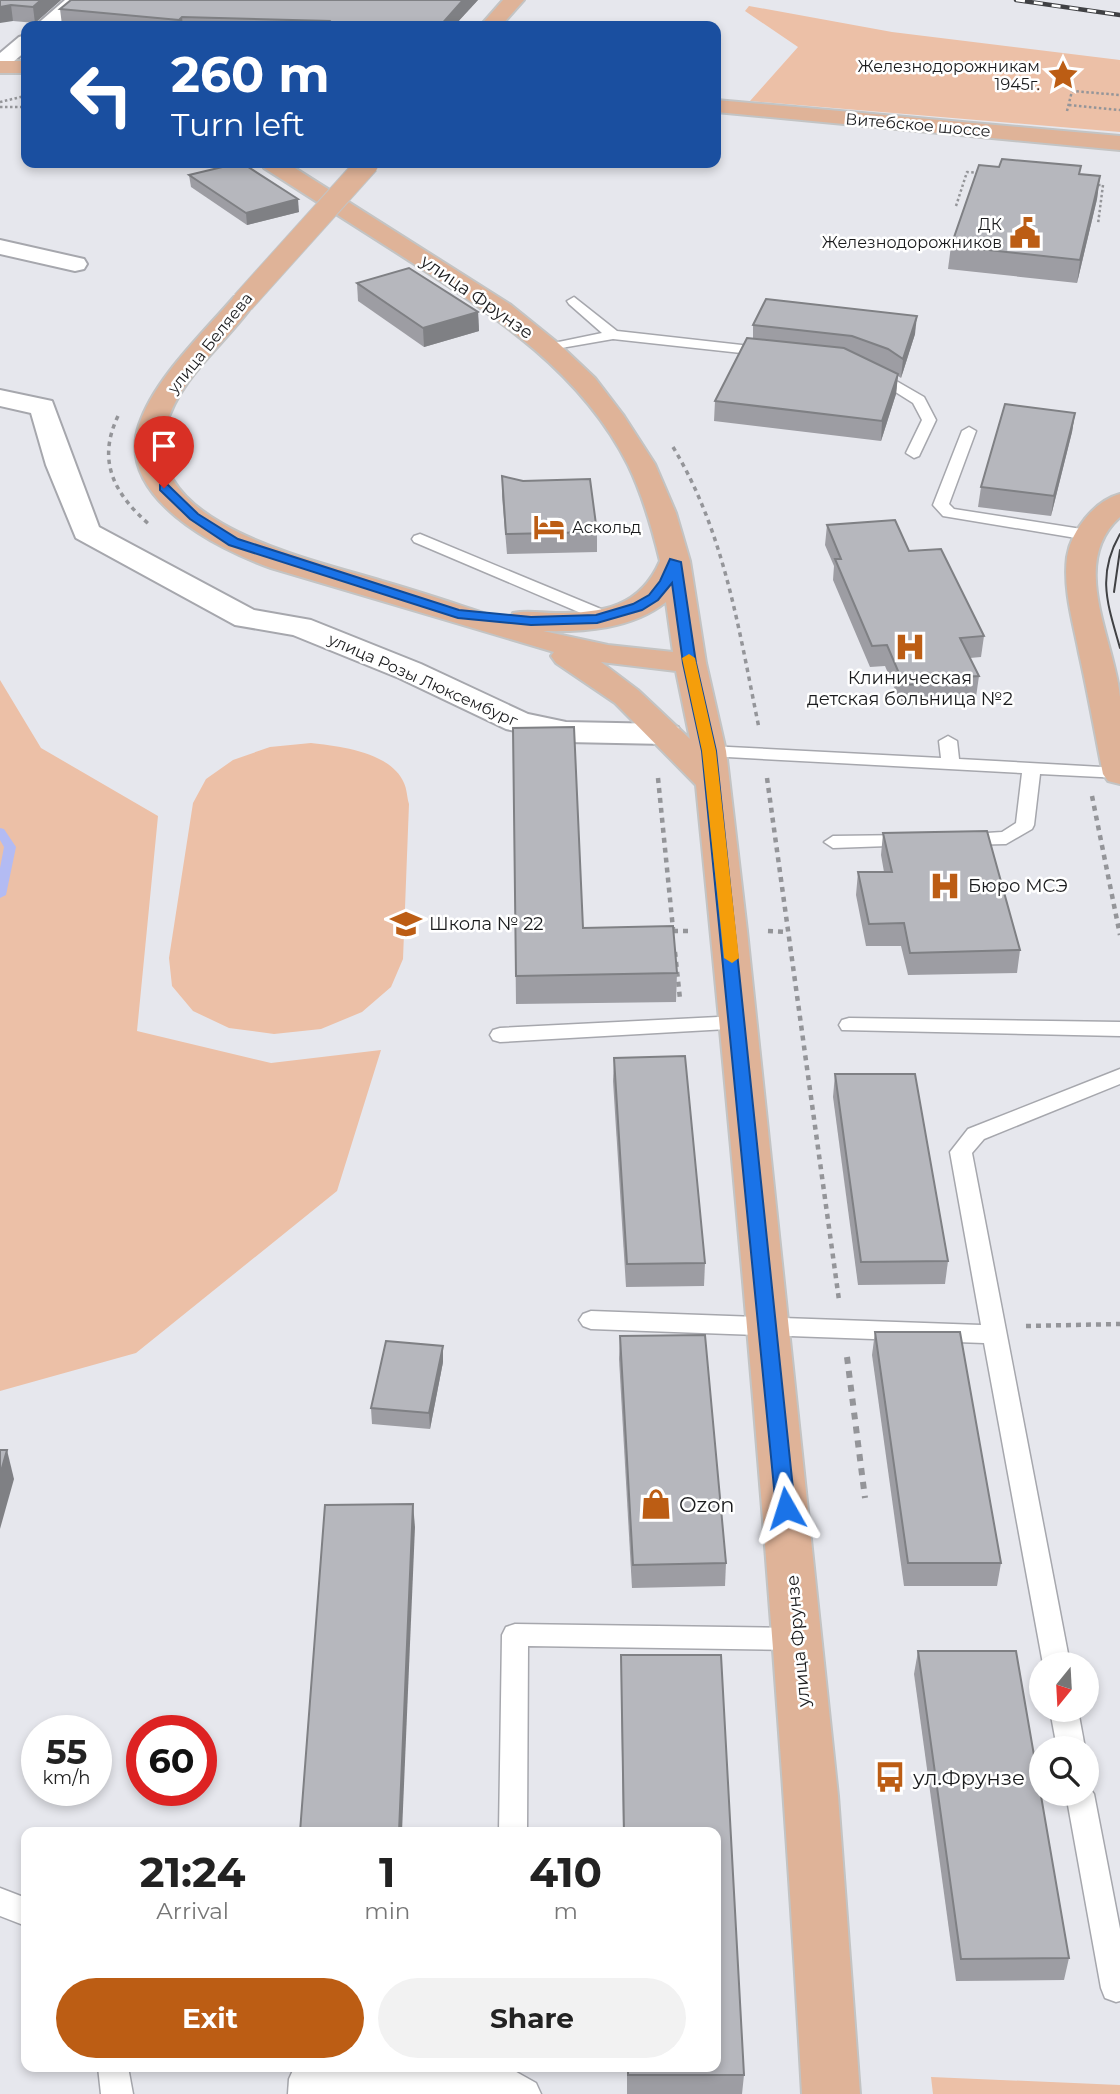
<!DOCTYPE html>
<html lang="en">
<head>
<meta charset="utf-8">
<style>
	:root { --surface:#fff; --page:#f2f2f2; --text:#222; --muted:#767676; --accent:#bc5d14 }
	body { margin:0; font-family:Montserrat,sans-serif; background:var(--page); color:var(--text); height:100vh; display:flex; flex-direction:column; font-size:26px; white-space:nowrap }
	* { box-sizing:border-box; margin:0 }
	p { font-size:23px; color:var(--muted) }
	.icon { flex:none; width:38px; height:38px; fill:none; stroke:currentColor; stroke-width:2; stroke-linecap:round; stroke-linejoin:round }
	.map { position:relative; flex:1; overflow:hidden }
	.details { position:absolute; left:21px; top:1827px; width:700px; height:245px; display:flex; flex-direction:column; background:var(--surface); border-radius:14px; box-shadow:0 4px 10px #0003 }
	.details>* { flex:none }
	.top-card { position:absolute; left:21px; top:21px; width:700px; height:147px; border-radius:14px; box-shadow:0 4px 10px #0003; background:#1a4fa0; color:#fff; overflow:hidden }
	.needle { width:46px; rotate:198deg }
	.fabs { position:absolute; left:1029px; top:1652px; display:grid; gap:14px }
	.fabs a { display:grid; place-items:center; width:70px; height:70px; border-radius:50%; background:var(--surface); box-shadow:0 4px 10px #0003; font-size:35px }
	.speed { position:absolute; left:21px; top:1715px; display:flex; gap:14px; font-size:35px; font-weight:700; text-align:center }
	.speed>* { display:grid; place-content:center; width:91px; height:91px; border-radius:50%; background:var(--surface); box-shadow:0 4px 10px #0003; line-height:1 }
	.speed small { font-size:18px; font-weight:400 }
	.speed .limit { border:10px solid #d22; background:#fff; color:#111 }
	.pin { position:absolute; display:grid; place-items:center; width:60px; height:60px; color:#fff; margin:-72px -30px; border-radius:50% 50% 50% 0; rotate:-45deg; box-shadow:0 0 7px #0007 }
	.pin .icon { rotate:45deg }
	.me { position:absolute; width:77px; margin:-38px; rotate:354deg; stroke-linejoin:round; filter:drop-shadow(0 0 5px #0008) }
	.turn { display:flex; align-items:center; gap:24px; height:147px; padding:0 35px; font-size:32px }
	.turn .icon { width:91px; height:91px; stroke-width:2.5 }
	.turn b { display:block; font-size:49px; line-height:60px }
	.eta { display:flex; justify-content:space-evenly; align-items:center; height:119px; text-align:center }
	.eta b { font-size:42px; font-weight:700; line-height:49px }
	.cta { display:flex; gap:14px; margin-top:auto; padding:14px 35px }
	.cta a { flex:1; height:80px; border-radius:42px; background:var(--accent); color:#fff; font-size:28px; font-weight:700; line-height:80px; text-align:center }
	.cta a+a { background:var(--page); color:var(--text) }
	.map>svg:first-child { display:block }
	.green { fill:#ecc0a7 }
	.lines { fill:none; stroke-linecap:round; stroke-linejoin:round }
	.stream { fill:#b3bbf3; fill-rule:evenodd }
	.lane-casing { stroke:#a6a7ad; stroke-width:3 }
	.street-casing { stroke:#a6a7ad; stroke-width:4 }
	.primary-casing { stroke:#c3c4c4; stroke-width:4 }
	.path-far3 { stroke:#949599; stroke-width:2.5; stroke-dasharray:2.5 2.5; stroke-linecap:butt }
	.path-far2 { stroke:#949599; stroke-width:3.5; stroke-dasharray:4.5 4.5; stroke-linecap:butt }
	.path-far1 { stroke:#949599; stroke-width:4.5; stroke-dasharray:5 5; stroke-linecap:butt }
	.path { stroke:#949599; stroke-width:6; stroke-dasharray:7 7; stroke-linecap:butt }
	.lane { fill:#fff; fill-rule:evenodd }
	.street { fill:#fff; fill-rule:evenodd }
	.primary { fill:#dfb398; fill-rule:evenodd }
	.tram { stroke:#404144; stroke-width:2 }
	.rail-casing { stroke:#404144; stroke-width:4.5 }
	.rail { stroke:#fff; stroke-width:2.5; stroke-dasharray:9; stroke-linecap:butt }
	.primary-bridge-casing { stroke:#c3c4c4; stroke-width:24; stroke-linecap:butt }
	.primary-bridge { stroke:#dfb398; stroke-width:22 }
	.wall { fill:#9d9da3 }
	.shaded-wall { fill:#7f8084 }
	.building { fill:#b6b7bd; stroke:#7f8084; stroke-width:2 }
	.route { fill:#1a73e8; stroke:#114b97; stroke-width:2 }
	.slow { fill:#f59e0b }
	.labels { text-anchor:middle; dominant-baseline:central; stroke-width:5; stroke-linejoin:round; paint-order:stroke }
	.far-poi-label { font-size:16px; fill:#1a1b1d; stroke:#fff; text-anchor:end }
	.far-street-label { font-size:16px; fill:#1a1b1d; stroke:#fff }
	.street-label { font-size:18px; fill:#1a1b1d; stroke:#fff }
	.poi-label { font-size:18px; fill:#1a1b1d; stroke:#fff; text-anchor:start }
	.near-poi-label { font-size:21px; fill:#1a1b1d; stroke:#fff; text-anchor:start }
</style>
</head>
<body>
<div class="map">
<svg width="1120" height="2094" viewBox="0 0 1120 2094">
	<rect width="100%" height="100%" fill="#e6e7ed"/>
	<g class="green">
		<path d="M749,6L892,32L1120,60V132L750,101L798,47L745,11Z"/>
		<path d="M0,680L41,748L158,816L137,1031L271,1063L381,1050L337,1191L136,1353L0,1391Z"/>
		<path d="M311,743C339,746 391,752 404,783C407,789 407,798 409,804L403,959L391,987L362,1012L321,1029L274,1034L229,1028L193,1011L172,986L169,958L193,803L206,779L233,760L270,747Z"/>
		<path d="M931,2077L1120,2085V2094H933Z"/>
	</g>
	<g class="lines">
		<path class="stream" d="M0,828L4,829L16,847L6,895L0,898V868L4,847L0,840Z"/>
		<defs>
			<g id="lane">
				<path d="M574,297L617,331L769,348L776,352L769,356L613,339L544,351V345L602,333L569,304L567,301Z"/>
				<path d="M872,367L924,397L936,420L919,456L914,458L906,453L922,420L913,403L867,374L865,371Z"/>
				<path d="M969,427L976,431L949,504L954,509L1088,530L1094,532L1096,535L1094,538L1088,540L943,516L933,505L962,431Z"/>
				<path d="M420,534L601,609L605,619L597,624L591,623L588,616L414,542L412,539L414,536Z"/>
				<path d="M948,736L957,741L959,759L1120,768V778L1040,774L1034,825L1032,829L1006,844L963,845L954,839L956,835L1002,832L1016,823L1022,773L709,756L700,751L709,746L941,758L939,741Z"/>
				<path d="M909,835L916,837L918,841L916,845L833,848L824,842L833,836Z"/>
				<path d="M738,1016L745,1018L748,1023L745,1028L500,1042L493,1040L490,1035L493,1030L500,1028Z"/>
				<path d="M849,1018L1120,1022V1036L842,1030L839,1025L842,1020Z"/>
				<path d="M1120,1069V1084L984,1139L972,1153L1070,1664H1043L984,1343L591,1329L583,1326L579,1320L583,1314L591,1311L981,1325L950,1152L968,1129Z"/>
				<path d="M515,1624L798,1628L808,1631L811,1639L808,1647L798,1650L528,1646L527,1832H499L502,1635L506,1627Z"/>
				<path d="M1050,1710H1078L1085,1748H1057Z"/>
				<path d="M1087,1784L1094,1794L1120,1929V2001L1116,2002L1105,1998L1101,1988L1066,1794H1087Z"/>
				<path d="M0,1888L26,1898V1926L0,1916Z"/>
				<path d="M98,2067H128L133,2094H101Z"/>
				<path d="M297,2067L511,2069L536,2083L541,2094H288L289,2079L294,2068Z"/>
			</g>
			<g id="street">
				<path d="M65,0H87L57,26H35Z"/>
				<path d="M26,35V51L7,67L0,69V53L19,37Z"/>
				<path d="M0,240L84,259L87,264L84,269L75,271L0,254Z"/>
				<path d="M0,390L52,401L99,527L254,610L311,620L421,664L528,714L566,722L666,724L678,727L682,734L678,741L666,744L566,742L506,729L399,678L293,635L235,625L76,538L46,465L31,413L0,406Z"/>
			</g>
			<g id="primary">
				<path d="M503,0H524L501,26H480Z"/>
				<rect x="0" y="61" width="26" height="12"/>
				<path d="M716,100L1120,136V150L716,112Z"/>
				<path d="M261,163H287L511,305L558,343L595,378L624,416L655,464L676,513L690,561L706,663L726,751L747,931L838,1796L860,2094H802C778,1657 740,1220 696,785L615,703L556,663L551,656L554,652L271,568C217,549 115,497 139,425C154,379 203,333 234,297L243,295L252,297L255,302C227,343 179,377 166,426C139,525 319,561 382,581C425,593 467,608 509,621L513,613C528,610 542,613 556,613C603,613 640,607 660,561C652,528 643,496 628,465C581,371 493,315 408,260C360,229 312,199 264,168ZM666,602L673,652L608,645L543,631C585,632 632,629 666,602ZM601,662L676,671L690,739L638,690Z"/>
				<path d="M1120,494V517C1068,563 1115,641 1120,697C1120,726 1120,755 1120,784L1108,781L1103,774C1095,734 1088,693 1079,653C1073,622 1063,589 1067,557C1071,531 1094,501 1120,494Z"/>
			</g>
		</defs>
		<use href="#lane" class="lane-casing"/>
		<use href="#street" class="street-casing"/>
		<use href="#primary" class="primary-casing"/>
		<g class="path-far3">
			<path d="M0,102L25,96"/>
			<path d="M1069,105L1120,110"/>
			<path d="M0,107H26"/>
			<path d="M1067,111L1072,91L1120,95"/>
			<path d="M1093,185H1103L1098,224"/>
			<path d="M956,206L967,172L980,173"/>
		</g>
		<g class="path-far2">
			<path d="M118,416C96,462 115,495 151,526"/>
			<path d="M673,447C725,533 739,631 759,728"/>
		</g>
		<g class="path-far1">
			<path d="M658,778L673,929"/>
			<path d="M767,778L839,1300"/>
			<path d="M1092,796L1120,935"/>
			<path d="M673,931H689"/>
			<path d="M768,931L788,932"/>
			<path d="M675,952L680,999"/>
			<path d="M1026,1326L1120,1324"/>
		</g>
		<path class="path" d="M847,1357L865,1498"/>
		<use href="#lane" class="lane"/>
		<use href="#street" class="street"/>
		<use href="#primary" class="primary"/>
		<g class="tram">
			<path d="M1120,534C1096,576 1108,605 1120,648"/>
			<path d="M1114,592L1120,550"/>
		</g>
		<defs>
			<path id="rail" d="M1016,0L1120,15"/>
		</defs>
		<use href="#rail" class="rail-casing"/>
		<use href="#rail" class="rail"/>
		<defs>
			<path id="primary-bridge" d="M243,302L368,163"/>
		</defs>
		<use href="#primary-bridge" class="primary-bridge-casing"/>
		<use href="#primary-bridge" class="primary-bridge"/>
	</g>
	<g class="wall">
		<path d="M0,0H61L35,23L13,21Z"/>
		<path d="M71,0H478L454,26H74L62,25L60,9Z"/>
		<path d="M1080,174L1100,176L1097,199L1077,283L948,269L951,246Z"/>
		<path d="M189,175L299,212L247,225L191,187Z"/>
		<path d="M357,283L478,312L479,331L424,347L358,301Z"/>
		<path d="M753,325L915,334L901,378L898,376L896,394L881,441L714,421L715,401L753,338Z"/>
		<path d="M1075,413L1072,432L1051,516L978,507L981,487Z"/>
		<path d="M502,476L597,532V552L507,554L502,496Z"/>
		<path d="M827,525L984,636L981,657L970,658L979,676L976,697L946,699V703L902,706L885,666L870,667L833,580L834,566L825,545Z"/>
		<path d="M513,728L583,928L677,973L676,1002L516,1004Z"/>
		<path d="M883,833L1020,950L1017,973L908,975L901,946H866L856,895L858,872H884L881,855Z"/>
		<path d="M614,1058L705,1263L704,1286L626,1287L613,1081Z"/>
		<path d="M835,1074L948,1261L945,1284L858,1285L833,1097Z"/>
		<path d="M875,1332L1001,1563L997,1586H904L872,1355Z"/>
		<path d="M620,1336L726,1563L725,1586L632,1588L619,1359Z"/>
		<path d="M443,1362L430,1429L372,1424L371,1408Z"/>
		<path d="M918,1651L1069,1958L1064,1980L956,1981L914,1674Z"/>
		<path d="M621,1655H721L744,2075L742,2094H627V2067H716V1832H623L621,1684Z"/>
	</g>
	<g class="shaded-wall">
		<path d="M41,0H61L35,23L33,7Z"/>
		<path d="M463,0H478L454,26H440Z"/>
		<path d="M11,5L13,21L0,23V7Z"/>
		<path d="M182,17L183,26H179V20Z"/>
		<path d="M1100,176L1097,199L1077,283L1080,260Z"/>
		<path d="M298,199L299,212L247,225L246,213Z"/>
		<path d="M478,312L479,331L424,347L423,328Z"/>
		<path d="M917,316L915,334L901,378L903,359Z"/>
		<path d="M898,374L896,394L881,441L882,421Z"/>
		<path d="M1075,413L1072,432L1051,516L1054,496Z"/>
		<path d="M443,1346V1362L430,1429L429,1413Z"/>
		<path d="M7,1450L14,1479L0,1529V1475Z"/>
		<path d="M413,1504L415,1527L402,1832H399Z"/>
	</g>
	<g class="building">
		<path d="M0,0H41L33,7L11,5L0,7Z"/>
		<path d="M71,0H463L440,26H324L329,21L182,17L179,20L60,9Z"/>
		<path d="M1002,159L1081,166L1079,174L1100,176L1080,260L951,246L979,165L999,167Z"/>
		<path d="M239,163H242L298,199L246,213L189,175Z"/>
		<path d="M409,268L478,312L423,328L357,283Z"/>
		<path d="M766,299L917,316L903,359L888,349L852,336L753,325Z"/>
		<path d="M747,338L844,348L898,374L882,421L715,401Z"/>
		<path d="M1005,404L1075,413L1054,496L981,487Z"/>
		<path d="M502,476L523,481L590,479L597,532L506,534Z"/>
		<path d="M895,520L909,551L941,549L984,636L960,638L979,676L946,678L948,682L904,685L887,645L872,646L835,559H841L827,525Z"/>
		<path d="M574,727L583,928L673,926L677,973L516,976L513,728Z"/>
		<path d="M987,831L1020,950L910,953L904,923L869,924L858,872H892L883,833Z"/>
		<path d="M685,1056L705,1263L627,1264L614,1058Z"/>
		<path d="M835,1074H915L948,1261L861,1262Z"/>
		<path d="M875,1332H960L1001,1563H908Z"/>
		<path d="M705,1335L726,1563L633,1565L620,1336Z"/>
		<path d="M386,1341L443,1346L429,1413L371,1408Z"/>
		<path d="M0,1450H7L0,1475Z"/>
		<path d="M413,1504L399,1832H300L325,1505Z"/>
		<path d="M918,1651H1016L1069,1958L961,1959Z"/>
		<path d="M621,1655H721L744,2075H628V2067H716V1832H624Z"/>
	</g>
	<path class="route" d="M160,485H168L198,514L238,539L459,610L531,617L596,615L633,604L649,595L660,581L670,559L681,562L696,663L716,751L795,1508L793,1514L786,1516L779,1514L776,1508L702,751L683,663L672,583L658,600L642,610L597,623L531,625L458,618L229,545L190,519L160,490Z"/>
	<path class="slow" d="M689,654L695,658L716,751L739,958L732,963L724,958L702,751L682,658Z"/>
	<defs>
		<symbol id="sight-bare" viewBox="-9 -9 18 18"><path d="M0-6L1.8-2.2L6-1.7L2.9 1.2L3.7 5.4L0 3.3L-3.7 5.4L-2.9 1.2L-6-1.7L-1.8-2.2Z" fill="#bc5d14" stroke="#fff" stroke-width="2.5" paint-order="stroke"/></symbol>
		<symbol id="civic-bare" viewBox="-9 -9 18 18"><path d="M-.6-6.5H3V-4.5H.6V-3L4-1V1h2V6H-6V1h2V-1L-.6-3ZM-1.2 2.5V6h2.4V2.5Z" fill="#bc5d14" stroke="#fff" stroke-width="2.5" paint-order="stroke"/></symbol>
		<symbol id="hotel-bare" viewBox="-9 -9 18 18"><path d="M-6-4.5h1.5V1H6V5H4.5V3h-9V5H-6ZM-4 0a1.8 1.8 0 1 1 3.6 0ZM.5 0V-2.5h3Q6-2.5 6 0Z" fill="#bc5d14" stroke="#fff" stroke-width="2.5" paint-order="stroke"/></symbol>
		<symbol id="hospital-bare" viewBox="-9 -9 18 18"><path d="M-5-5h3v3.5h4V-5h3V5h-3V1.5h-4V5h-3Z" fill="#bc5d14" stroke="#fff" stroke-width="2.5" paint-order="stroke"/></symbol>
		<symbol id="school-bare" viewBox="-9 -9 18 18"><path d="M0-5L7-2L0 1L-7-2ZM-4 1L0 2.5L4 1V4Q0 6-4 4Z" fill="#bc5d14" stroke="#fff" stroke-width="2.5" paint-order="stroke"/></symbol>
		<symbol id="shop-bare" viewBox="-9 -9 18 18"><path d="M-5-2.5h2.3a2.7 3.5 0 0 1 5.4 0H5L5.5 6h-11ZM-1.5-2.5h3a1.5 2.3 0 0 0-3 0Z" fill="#bc5d14" stroke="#fff" stroke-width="2.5" paint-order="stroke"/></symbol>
		<symbol id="bus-bare" viewBox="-9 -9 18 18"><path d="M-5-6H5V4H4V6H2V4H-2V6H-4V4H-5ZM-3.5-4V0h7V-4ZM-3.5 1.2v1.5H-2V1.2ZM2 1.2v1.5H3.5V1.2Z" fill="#bc5d14" stroke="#fff" stroke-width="2.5" paint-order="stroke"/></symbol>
	</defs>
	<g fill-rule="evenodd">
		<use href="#sight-bare" x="1041" y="53" width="44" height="44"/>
		<use href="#civic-bare" x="1003" y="211" width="44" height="44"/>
		<use href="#hotel-bare" x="527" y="505" width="44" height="44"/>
		<use href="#hospital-bare" x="888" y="625" width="44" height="44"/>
		<use href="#hospital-bare" x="923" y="864" width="44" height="44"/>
		<use href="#school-bare" x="384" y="902" width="44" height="44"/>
		<use href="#shop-bare" x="634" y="1482" width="44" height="44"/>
		<use href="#bus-bare" x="868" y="1755" width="44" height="44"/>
	</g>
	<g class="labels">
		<g class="far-poi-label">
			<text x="1040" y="66">Железнодорожникам<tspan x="1040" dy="18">1945г.</tspan></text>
			<text x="1002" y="224">ДК<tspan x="1002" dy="18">Железнодорожников</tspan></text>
			<text x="572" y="527" text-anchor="start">Аскольд</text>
		</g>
		<g class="far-street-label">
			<text transform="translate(918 125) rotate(5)">Витебское шоссе</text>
			<text transform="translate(210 343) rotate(-51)">улица Беляева</text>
			<text transform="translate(423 680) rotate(24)">улица Розы Люксембург</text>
		</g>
		<g class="street-label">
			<text transform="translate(477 297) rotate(35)">улица Фрунзе</text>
			<text transform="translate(798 1641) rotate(-95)">улица Фрунзе</text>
		</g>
		<g class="poi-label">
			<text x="910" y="678" text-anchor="middle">Клиническая<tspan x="910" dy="21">детская больница №2</tspan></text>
			<text x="968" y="886">Бюро МСЭ</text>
			<text x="429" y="924">Школа № 22</text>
		</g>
		<g class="near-poi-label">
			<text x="679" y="1504">Ozon</text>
			<text x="913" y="1777">ул.Фрунзе</text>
		</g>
	</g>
</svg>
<div class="fabs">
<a><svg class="needle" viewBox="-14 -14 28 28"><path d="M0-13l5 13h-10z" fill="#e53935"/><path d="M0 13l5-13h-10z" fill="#767676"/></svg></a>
<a><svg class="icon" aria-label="search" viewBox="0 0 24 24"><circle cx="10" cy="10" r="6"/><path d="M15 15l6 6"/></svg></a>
</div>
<div class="speed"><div>55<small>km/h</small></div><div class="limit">60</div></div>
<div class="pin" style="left:164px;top:488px;background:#d93025"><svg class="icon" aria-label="arrive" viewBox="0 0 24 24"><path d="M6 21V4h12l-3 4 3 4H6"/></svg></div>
<svg class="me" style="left:786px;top:1508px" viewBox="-20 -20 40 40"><path d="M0-17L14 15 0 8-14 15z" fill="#1a73e8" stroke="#fff" stroke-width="4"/></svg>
<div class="top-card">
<div class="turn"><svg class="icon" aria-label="left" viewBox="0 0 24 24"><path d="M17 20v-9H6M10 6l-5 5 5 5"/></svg><div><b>260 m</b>Turn left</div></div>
</div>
<section class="details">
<div class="eta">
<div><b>21:24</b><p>Arrival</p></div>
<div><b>1</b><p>min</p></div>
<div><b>410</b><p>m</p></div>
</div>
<div class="cta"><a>Exit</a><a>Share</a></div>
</section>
</div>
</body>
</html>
